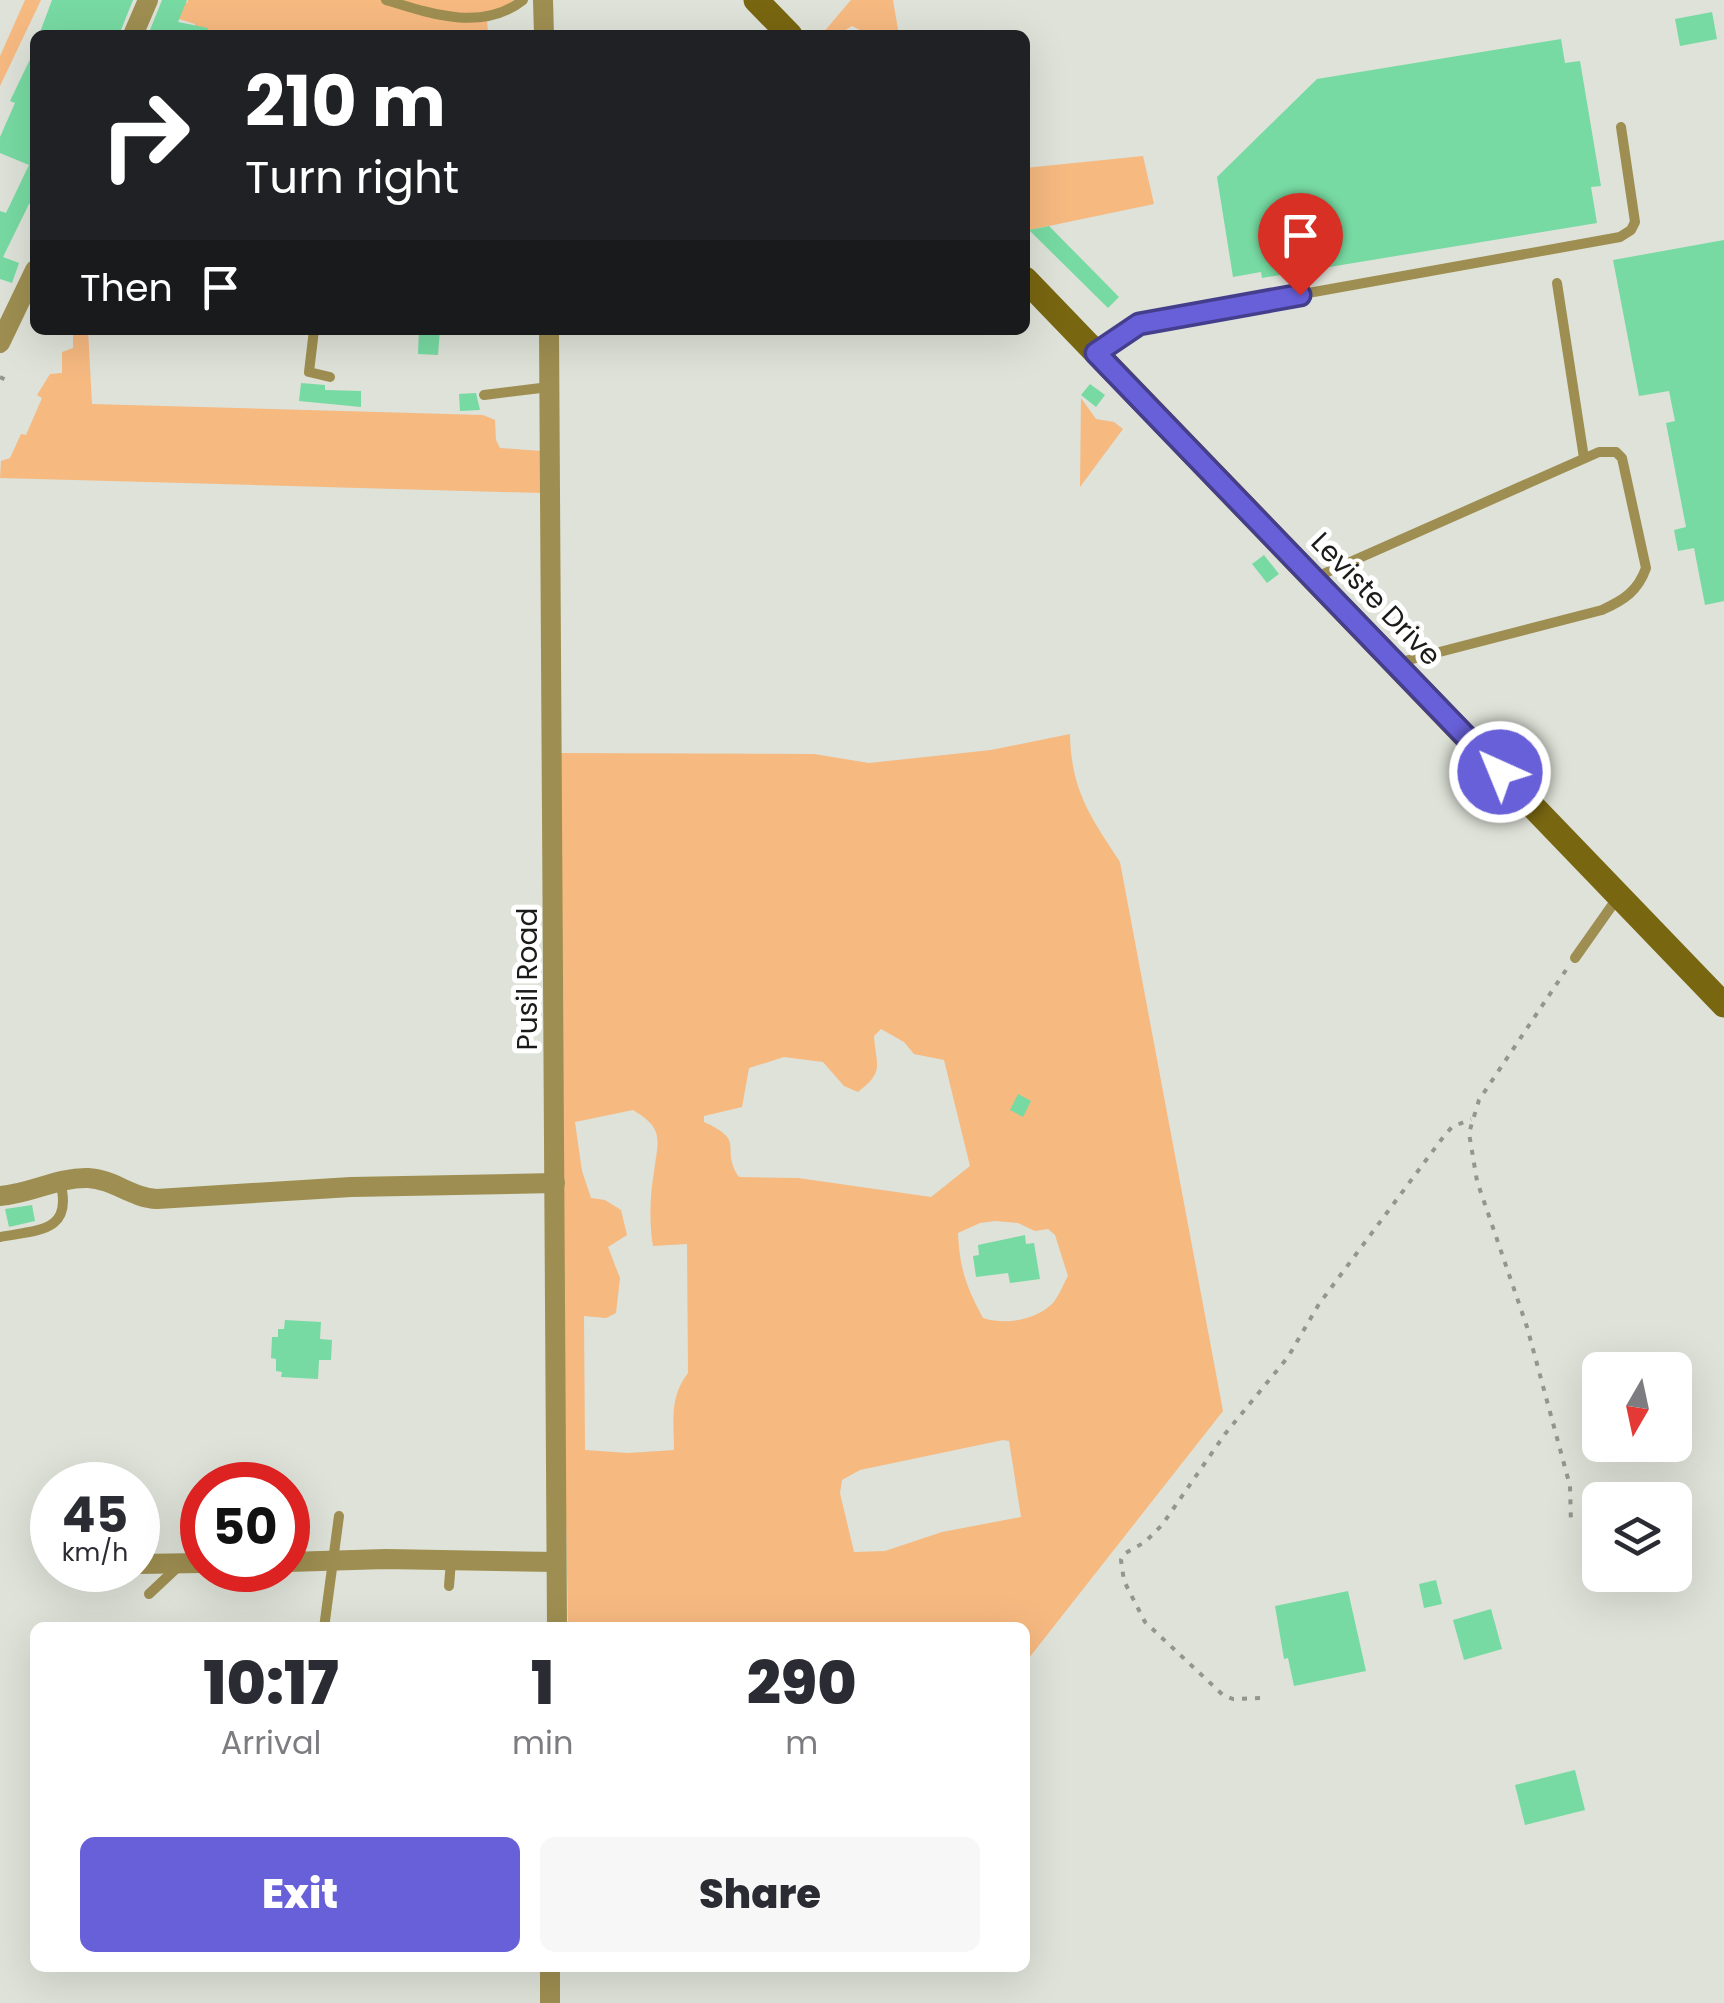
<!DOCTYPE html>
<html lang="en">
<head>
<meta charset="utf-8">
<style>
	:root { --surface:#fff; --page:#f7f7f7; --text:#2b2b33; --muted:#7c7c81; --accent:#6860d9 }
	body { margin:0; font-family:Poppins,sans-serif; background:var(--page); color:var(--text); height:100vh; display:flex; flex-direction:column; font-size:38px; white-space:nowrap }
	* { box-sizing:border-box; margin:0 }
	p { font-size:32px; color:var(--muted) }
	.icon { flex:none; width:55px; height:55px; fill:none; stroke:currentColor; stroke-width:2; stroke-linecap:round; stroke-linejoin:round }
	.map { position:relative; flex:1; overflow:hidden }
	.sheet { position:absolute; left:30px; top:1622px; width:1000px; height:350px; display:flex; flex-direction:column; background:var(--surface); border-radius:15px; box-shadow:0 10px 40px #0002 }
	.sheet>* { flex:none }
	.top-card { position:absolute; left:30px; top:30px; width:1000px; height:305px; border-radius:15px; box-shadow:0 10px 40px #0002; background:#202124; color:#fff; overflow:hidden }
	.needle { width:65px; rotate:189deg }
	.tools { position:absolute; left:1582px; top:1352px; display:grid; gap:20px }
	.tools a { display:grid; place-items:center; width:110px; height:110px; border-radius:15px; background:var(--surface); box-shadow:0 10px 40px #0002; font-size:50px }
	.speed { position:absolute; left:30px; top:1462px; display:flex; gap:20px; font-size:50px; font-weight:700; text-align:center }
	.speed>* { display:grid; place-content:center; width:130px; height:130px; border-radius:50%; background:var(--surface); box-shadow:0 10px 40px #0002; line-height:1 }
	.speed small { font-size:25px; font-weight:400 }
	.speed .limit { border:15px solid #d22; background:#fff; color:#111 }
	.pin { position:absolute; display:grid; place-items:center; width:85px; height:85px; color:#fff; margin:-102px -42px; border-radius:50% 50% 50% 0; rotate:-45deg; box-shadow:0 0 10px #0007 }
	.pin .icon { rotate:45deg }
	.me { position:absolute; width:110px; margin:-55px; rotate:316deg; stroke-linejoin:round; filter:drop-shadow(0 0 8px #0008) }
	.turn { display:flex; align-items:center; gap:35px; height:210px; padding:0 50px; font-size:45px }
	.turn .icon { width:130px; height:130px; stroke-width:2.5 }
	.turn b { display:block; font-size:70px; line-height:85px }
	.then { display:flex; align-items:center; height:95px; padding:0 50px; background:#0003; gap:20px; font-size:38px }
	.eta { display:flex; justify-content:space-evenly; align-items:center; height:170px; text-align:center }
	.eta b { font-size:60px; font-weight:800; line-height:70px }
	.action { display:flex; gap:20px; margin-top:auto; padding:20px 50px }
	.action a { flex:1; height:115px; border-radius:15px; background:var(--accent); color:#fff; font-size:40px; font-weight:800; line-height:115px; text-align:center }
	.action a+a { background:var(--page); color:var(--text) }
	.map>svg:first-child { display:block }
	.green { fill:#f6b980; fill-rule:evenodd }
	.building { fill:#77daa2 }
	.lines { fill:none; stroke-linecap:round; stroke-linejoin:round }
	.path { stroke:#93968f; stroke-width:4; stroke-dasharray:5 8; stroke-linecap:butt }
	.service { stroke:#9e8e51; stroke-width:10 }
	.minor { stroke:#9e8e51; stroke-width:20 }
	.secondary { stroke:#796611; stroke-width:25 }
	.route-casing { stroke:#443e8d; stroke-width:25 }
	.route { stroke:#6860d9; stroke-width:18 }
	.labels { text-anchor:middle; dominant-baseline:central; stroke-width:10; stroke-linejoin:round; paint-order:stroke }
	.street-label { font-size:28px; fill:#1b1c19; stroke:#fff }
</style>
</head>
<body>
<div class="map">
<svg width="1724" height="2003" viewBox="0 0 1724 2003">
	<rect width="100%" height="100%" fill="#dee2d8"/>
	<g class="green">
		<path d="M25,0H41L0,86V56Z"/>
		<path d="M188,0H514L487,20L488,32L484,35H270L244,30L240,35H193L195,24L176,18L182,1L187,3Z"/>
		<path d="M851,0H893L899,35H870L852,26L844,31L843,35L822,34Z"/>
		<path d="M1143,156L1154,204L1025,231V168Z"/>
		<path d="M73,330H88L92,404L483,415L495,420L496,440L500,448L541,451V493L0,478L1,461L10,458L21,434L26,435L42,398L37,395L50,374L62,373V352L73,348Z"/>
		<path d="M1081,398L1096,419L1114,422L1123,429L1080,487Z"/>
		<path d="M1070,734C1071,790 1090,816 1120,862L1223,1411L1025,1663V1628L568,1627L562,1290L559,753L814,754L869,763L991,750ZM881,1029L904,1042L914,1054L944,1060L970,1166L931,1197L798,1178L739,1177C719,1147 748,1142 704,1122V1116L742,1107L749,1068L784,1057L823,1062L844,1086L858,1092C885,1071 876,1066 874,1036ZM633,1110C665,1129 658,1140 654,1172C650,1195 649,1223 653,1246L687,1244L688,1373C669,1398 674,1420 674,1450L628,1453L585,1450L584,1316L606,1318L616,1313L620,1278L608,1247L627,1235L621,1210L605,1200L591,1198L582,1171L575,1122ZM995,1221L1018,1223L1035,1231L1048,1229L1055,1235L1068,1276C1063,1285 1058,1298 1052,1304C1033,1321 1005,1325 983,1318C966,1286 960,1270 958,1233L980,1223ZM1003,1440L1009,1441L1021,1517L942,1532L885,1551L854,1552L840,1493L842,1480L860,1470Z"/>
	</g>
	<g class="building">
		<path d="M52,0H133L119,35H39Z"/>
		<path d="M162,0H187L178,22L208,28L207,35H148Z"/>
		<path d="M1712,12L1717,39L1680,46L1675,19Z"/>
		<path d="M1561,39L1565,63L1580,61L1601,186L1591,187L1597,223L1262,278L1261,272L1233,277L1217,177L1317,79Z"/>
		<path d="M35,49V207L29,204L3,257L19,263L12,283L0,279V211L6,213L29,165L0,153V137L15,103L10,101Z"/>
		<path d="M1049,226L1119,297L1108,308L1029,230Z"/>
		<path d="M1724,240V601L1705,605L1694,548L1678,551L1674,530L1686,527L1666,423L1675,421L1669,391L1639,396L1613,260Z"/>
		<path d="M419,330H440L438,355L418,354Z"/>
		<path d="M301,383L325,385V390L361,391V407L299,401Z"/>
		<path d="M1090,384L1105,395L1096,407L1081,395Z"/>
		<path d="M476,393L480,410L460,411L459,394Z"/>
		<path d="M1264,555L1279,574L1267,583L1252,564Z"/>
		<path d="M1018,1094L1031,1101L1023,1117L1010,1110Z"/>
		<path d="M32,1205L35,1221L9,1227L5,1209Z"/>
		<path d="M1025,1235L1026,1244L1034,1243L1040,1279L1010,1283L1008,1273L976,1277L973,1256L979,1255L978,1245Z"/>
		<path d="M285,1320L321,1322L320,1339L332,1340L331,1360H319L318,1379L281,1377L282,1372L276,1371V1359L271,1358L272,1337H278V1329H284Z"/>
		<path d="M1436,1580L1442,1604L1424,1608L1419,1584Z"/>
		<path d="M1348,1591L1366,1671L1294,1686L1288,1658L1284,1659L1275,1606Z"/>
		<path d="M1491,1609L1502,1649L1464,1660L1453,1620Z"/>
		<path d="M1575,1770L1585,1810L1525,1825L1515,1785Z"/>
	</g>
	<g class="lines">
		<g class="path">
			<path d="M0,377L8,381"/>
			<path d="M1566,970L1479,1100L1469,1133L1477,1181L1527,1327L1570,1486L1571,1525"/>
			<path d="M1260,1698L1233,1699L1223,1695L1145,1622L1124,1581L1121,1560L1124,1554L1145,1542L1162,1525L1225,1434L1288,1357L1319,1304L1444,1136L1452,1127L1471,1119"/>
		</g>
		<g class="service">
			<path d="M386,0C431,14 483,32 523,0"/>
			<path d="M1557,283L1584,458"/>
			<path d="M314,330L309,372L330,377"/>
			<path d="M1096,353L1126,330L1147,322L1620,237L1631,230L1635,222L1621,127"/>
			<path d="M484,395L549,387"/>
			<path d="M1314,578L1599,452H1616L1622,458L1646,568C1638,591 1624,600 1602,610L1397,663"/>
			<path d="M1575,958L1618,897"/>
			<path d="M0,1237C38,1230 74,1232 60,1182"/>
			<path d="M449,1586L451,1561"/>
			<path d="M149,1594L181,1564"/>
			<path d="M324,1628L339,1516"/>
		</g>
		<g class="minor">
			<path d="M543,0L544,35"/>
			<path d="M133,35L148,0"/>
			<path d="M549,330L557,1628"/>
			<path d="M0,343L35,270"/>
			<path d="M0,1196C30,1194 58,1177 88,1178C113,1179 132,1198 157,1199L351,1187L555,1183"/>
			<path d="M288,1562L386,1559L556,1562"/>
			<path d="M138,1564L202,1563"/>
			<path d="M550,2003V1968"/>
		</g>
		<g class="secondary">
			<path d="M756,0L790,35"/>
			<path d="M1025,279L1724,1005"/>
		</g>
	</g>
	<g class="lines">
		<defs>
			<path id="route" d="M1300,295L1139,324L1096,353L1500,772"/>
		</defs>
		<use href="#route" class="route-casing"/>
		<use href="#route" class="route"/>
	</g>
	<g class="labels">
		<g class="street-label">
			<text transform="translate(1376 599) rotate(46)">Leviste Drive</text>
			<text transform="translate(527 979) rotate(-90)">Pusil Road</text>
		</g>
	</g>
</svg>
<div class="tools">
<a><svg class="needle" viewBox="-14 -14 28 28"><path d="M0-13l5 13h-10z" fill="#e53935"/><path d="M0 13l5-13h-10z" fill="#7c7c81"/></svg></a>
<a><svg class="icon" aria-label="layers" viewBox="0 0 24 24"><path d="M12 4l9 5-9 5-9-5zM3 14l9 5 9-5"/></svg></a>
</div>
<div class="speed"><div>45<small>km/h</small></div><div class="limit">50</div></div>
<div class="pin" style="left:1300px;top:295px;background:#d93025"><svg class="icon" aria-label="arrive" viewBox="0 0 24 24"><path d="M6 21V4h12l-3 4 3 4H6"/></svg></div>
<svg class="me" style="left:1500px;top:772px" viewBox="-20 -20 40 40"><circle r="17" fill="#6860d9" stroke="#fff" stroke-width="3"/><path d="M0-11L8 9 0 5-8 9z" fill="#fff"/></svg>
<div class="top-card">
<div class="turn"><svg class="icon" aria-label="right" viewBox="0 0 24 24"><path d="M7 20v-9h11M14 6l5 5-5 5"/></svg><div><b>210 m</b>Turn right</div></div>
<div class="then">Then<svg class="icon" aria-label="arrive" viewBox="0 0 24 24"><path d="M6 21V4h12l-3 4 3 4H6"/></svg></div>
</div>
<section class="sheet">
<div class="eta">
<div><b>10:17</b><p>Arrival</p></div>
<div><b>1</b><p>min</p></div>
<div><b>290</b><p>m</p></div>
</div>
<div class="action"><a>Exit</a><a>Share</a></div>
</section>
</div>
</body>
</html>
